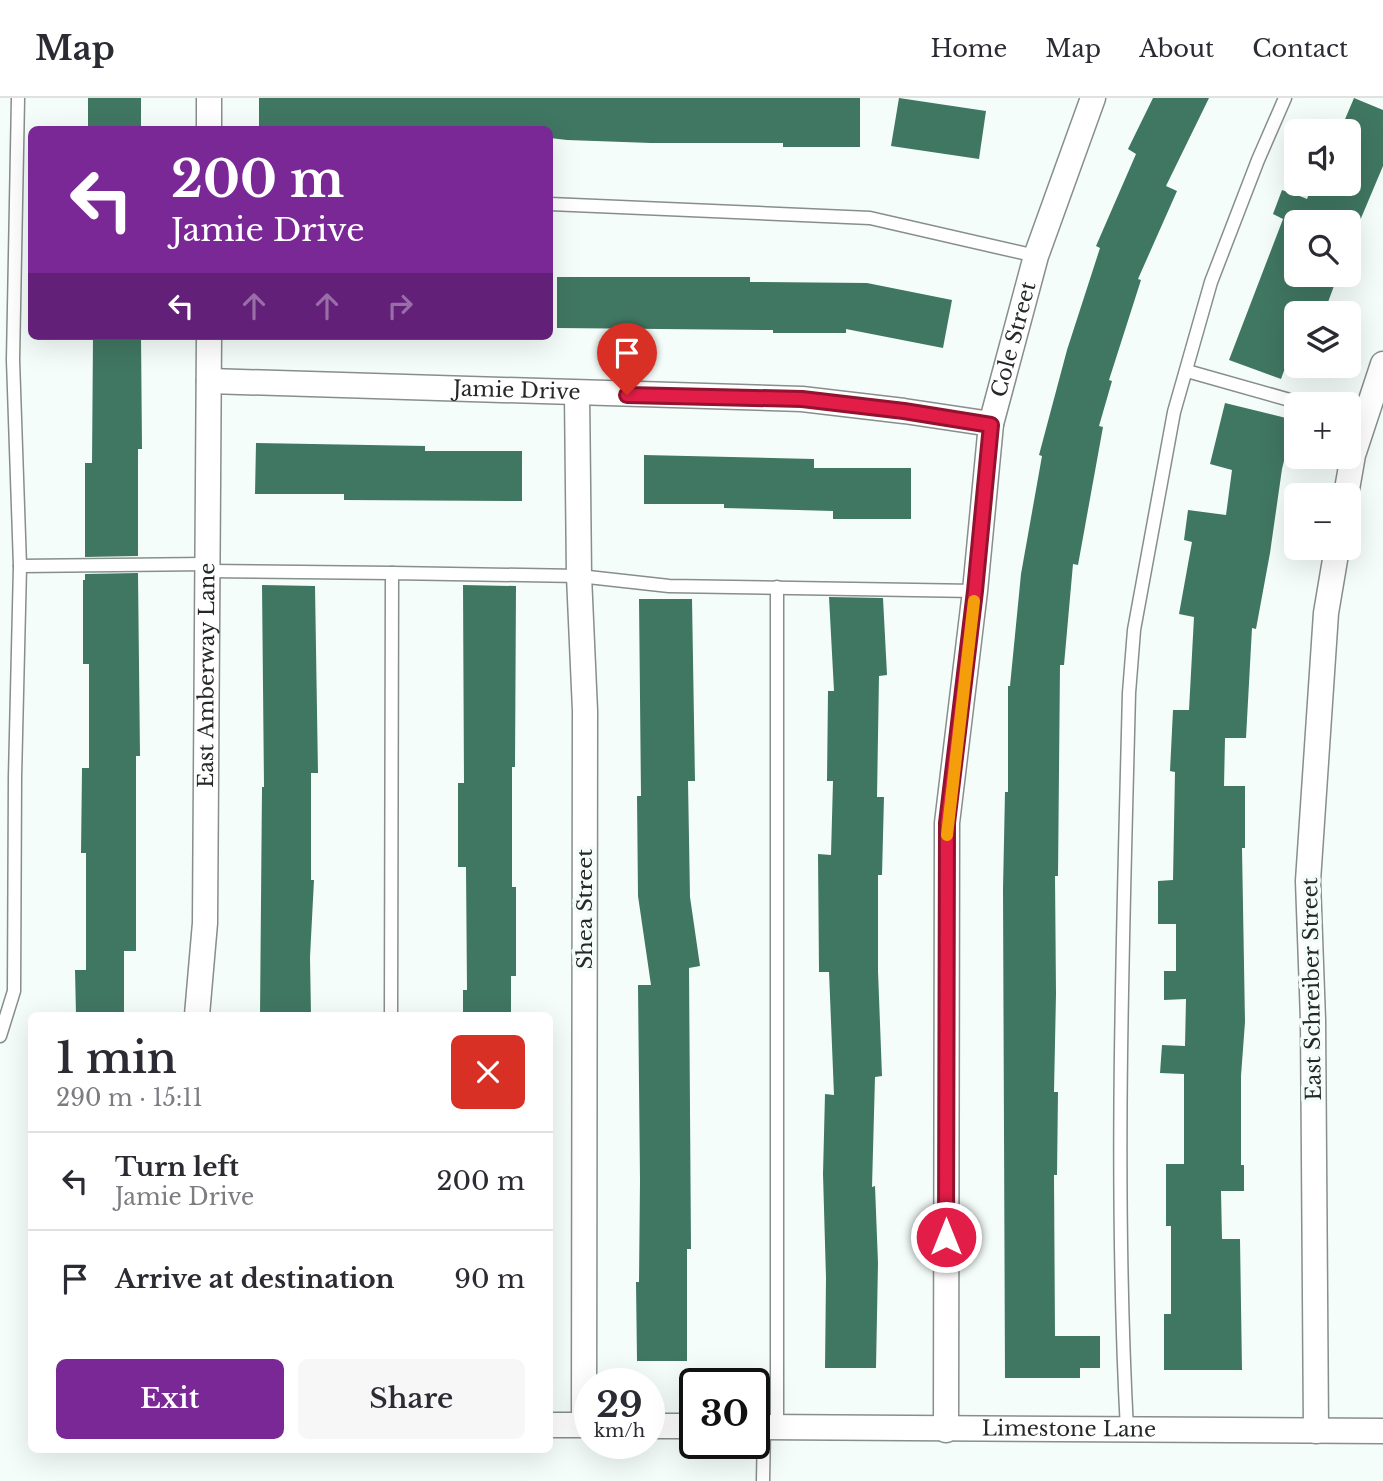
<!DOCTYPE html>
<html lang="en">
<head>
<meta charset="utf-8">
<style>
	:root { --surface:#fff; --page:#f7f7f7; --text:#2b2b33; --muted:#7c7c81; --line:#e1e1e2; --accent:#7b2897 }
	body { margin:0; font-family:"Libre Baskerville",serif; background:var(--page); color:var(--text); height:100vh; display:flex; flex-direction:column; font-size:26px; white-space:nowrap }
	* { box-sizing:border-box; margin:0 }
	p { font-size:23px; color:var(--muted) }
	.icon { flex:none; width:38px; height:38px; fill:none; stroke:currentColor; stroke-width:2; stroke-linecap:round; stroke-linejoin:round }
	.map { position:relative; flex:1; overflow:hidden }
	.details { position:absolute; left:28px; top:914px; width:525px; height:441px; display:flex; flex-direction:column; background:var(--surface); border-radius:10px; box-shadow:0 7px 28px #0002 }
	.details>* { flex:none }
	.hud { position:absolute; left:28px; top:28px; width:525px; height:214px; border-radius:10px; box-shadow:0 7px 28px #0002; background:#7b2897; color:#fff; overflow:hidden }
	.tools { position:absolute; left:1284px; top:21px; display:grid; gap:14px }
	.tools a { display:grid; place-items:center; width:77px; height:77px; border-radius:10px; background:var(--surface); box-shadow:0 7px 28px #0002; font-size:35px }
	.speed { position:absolute; left:574px; top:1270px; display:flex; gap:14px; font-size:35px; font-weight:700; text-align:center }
	.speed>* { display:grid; place-content:center; width:91px; height:91px; border-radius:50%; background:var(--surface); box-shadow:0 7px 28px #0002; line-height:1 }
	.speed small { font-size:18px; font-weight:400 }
	.speed .limit { border:4px solid #111; border-radius:10px; background:#fff; color:#111 }
	.pin { position:absolute; display:grid; place-items:center; width:60px; height:60px; color:#fff; margin:-72px -30px; border-radius:50% 50% 50% 0; rotate:-45deg; box-shadow:0 0 7px #0007 }
	.pin .icon { rotate:45deg }
	.me { position:absolute; width:77px; margin:-38px; rotate:0deg; stroke-linejoin:round; filter:drop-shadow(0 0 5px #0008) }
	.turn { display:flex; align-items:center; gap:24px; height:147px; padding:0 28px; font-size:32px }
	.turn .icon { width:91px; height:91px; stroke-width:2.5 }
	.turn b { display:block; font-size:49px; line-height:60px }
	.lanes { display:flex; align-items:center; height:66px; padding:0 28px; background:#0003; justify-content:center; gap:35px; direction:ltr }
	.lanes .off { opacity:.35 }
	.round { display:grid; place-items:center; flex:none; width:74px; height:74px; border-radius:10px; background:var(--page) }
	.head { display:flex; align-items:center; justify-content:space-between; height:119px; padding:0 28px }
	h1 { font-size:42px; font-weight:600; line-height:52px }
	.primary-button { display:flex; gap:14px; margin-top:auto; padding:14px 28px }
	.primary-button a { flex:1; height:80px; border-radius:10px; background:var(--accent); color:#fff; font-size:28px; font-weight:600; line-height:80px; text-align:center }
	.primary-button a+a { background:var(--page); color:var(--text) }
	ul { padding:0; list-style:none }
	li { display:flex; align-items:center; gap:21px; height:98px; padding:0 28px; border-top:2px solid var(--line) }
	li div { flex:1 }
	li b { display:block; font-size:26px }
	li em { font-style:normal }
	header { display:flex; align-items:center; gap:42px; box-sizing:border-box; height:98px; padding:0 35px; background:var(--surface); border-bottom:2px solid var(--line) }
	header strong { font-size:33px }
	nav { display:flex; gap:38px; margin-inline-start:auto; font-size:24px }
	.map>svg:first-child { display:block }
	.building { fill:#407762 }
	.lines { fill:none; stroke-linecap:round; stroke-linejoin:round }
	.service-casing { stroke:#878e8b; stroke-width:15 }
	.minor-casing { stroke:#878e8b; stroke-width:27 }
	.service { stroke:#fff; stroke-width:12 }
	.minor { stroke:#fff; stroke-width:24 }
	.route-casing { stroke:#92132f; stroke-width:18 }
	.route { stroke:#e11d48; stroke-width:12 }
	.slow { stroke:#f59e0b; stroke-width:12 }
	.labels { text-anchor:middle; dominant-baseline:central; stroke-width:7; stroke-linejoin:round; paint-order:stroke }
	.street-label { font-size:21px; fill:#252826; stroke:#f5fdfa }
</style>
</head>
<body>
<header>
<strong>Map</strong>
<nav><a>Home</a><a>Map</a><a>About</a><a>Contact</a></nav>
</header>
<div class="map">
<svg width="1383" height="1383" viewBox="0 0 1383 1383">
	<rect width="100%" height="100%" fill="#f5fdfa"/>
	<g class="building">
		<rect x="88" y="0" width="53" height="32"/>
		<path d="M259,0H860V49H783V45H651L567,42L550,40V32H259Z"/>
		<path d="M899,0L986,13L979,61L891,48Z"/>
		<path d="M1153,0H1209L1166,88L1177,93L1138,181L1141,182L1109,282L1112,283L1099,328L1103,329L1078,467L1073,466L1064,567H1060L1058,778H1055L1056,896L1054,994H1058L1057,1077H1054L1055,1238H1100V1270H1080V1280H1005L1003,791L1005,694H1008V588H1010L1021,476L1042,358L1039,357L1067,252L1100,150L1096,148L1136,56L1128,51Z"/>
		<path d="M1354,0L1383,12V68L1351,144L1349,124H1297V177H1338L1324,215H1297V237L1281,281L1229,262L1283,121L1273,116L1282,92L1293,96L1294,91H1297V97L1307,101L1313,86H1349V33H1340Z"/>
		<path d="M557,179H750V184L867,185L952,202L943,250L846,231V235H773V232L557,230Z"/>
		<path d="M93,238H141L142,351H138V458L85,459V365H92Z"/>
		<path d="M1225,305L1294,322L1282,371L1270,455L1256,531L1252,530L1246,640H1225L1224,688H1245V750H1242L1245,924L1241,978V1067H1244V1093H1221L1222,1141H1240L1242,1272H1164V1216H1171V1128H1166V1066H1184V976L1160,975L1162,947L1185,948L1186,901L1164,902V873H1176V826H1158V783L1173,782L1175,674L1170,673L1173,612H1189L1194,519L1179,516L1192,444L1184,442L1188,412L1226,417L1232,372L1210,366Z"/>
		<path d="M256,345L425,348V353H522V403L344,402V396H255Z"/>
		<path d="M644,357L814,361V370H911V421H833V413L724,410V406H644Z"/>
		<path d="M138,475L140,658H136V853H124V917H76L75,872H86V755H81L82,670H89V566H83V482H85V476Z"/>
		<path d="M262,487L315,488L318,675H311V782H314L310,859L311,917H260L262,689H264Z"/>
		<path d="M463,487L516,488L515,669H512V789H516V878H511V917H463V892H467L466,769H458V685H464Z"/>
		<path d="M829,499L883,500L887,577L879,578L877,699H884L882,777H878V873L882,978L875,979L872,1089L875,1088L878,1165L876,1270H825L826,1180L823,1076L825,996L834,997L829,874H819L818,756L831,757L833,683H827L828,593H834Z"/>
		<path d="M639,501H692L695,683H688L690,799L700,868L689,870L691,1151H687V1263H637L636,1184H639L640,1082L638,887H651L638,798L637,698H641Z"/>
	</g>
	<g class="lines">
		<defs>
			<g id="service">
				<path d="M18,0L13,262L20,468L208,466"/>
				<path d="M550,106L870,120L1036,158"/>
				<path d="M1187,273L1304,306"/>
				<path d="M207,473L392,475"/>
				<path d="M777,489V1329"/>
				<path d="M391,917L392,475L579,478L669,488L975,493"/>
				<path d="M0,938L14,893L15,679L20,468"/>
				<path d="M1127,1332C1114,1087 1123,840 1129,595L1134,532L1174,314L1211,184L1258,62L1285,0"/>
				<path d="M763,1383L764,1329"/>
			</g>
			<g id="minor">
				<path d="M209,0V32"/>
				<path id="s1" d="M209,283L802,301L904,313L991,326"/>
				<path d="M577,295L579,478L585,613L584,1327"/>
				<path d="M1346,397L1353,357L1383,266"/>
				<path id="s2" d="M197,917L205,825L209,238"/>
				<path d="M550,1327H590"/>
				<path d="M649,1328H695"/>
				<path id="s3" d="M754,1329L1383,1333"/>
				<path id="s4" d="M946,1332L947,725L975,493L991,326L1036,158L1093,0"/>
				<path d="M1316,1333L1313,922L1308,783L1326,515L1337,450"/>
			</g>
		</defs>
		<use href="#service" class="service-casing"/>
		<use href="#minor" class="minor-casing"/>
		<use href="#service" class="service"/>
		<use href="#minor" class="minor"/>
	</g>
	<g class="lines">
		<defs>
			<path id="route" d="M627,297L802,301L904,313L991,327L975,493L947,725L946,1139"/>
		</defs>
		<use href="#route" class="route-casing"/>
		<use href="#route" class="route"/>
		<path class="slow" d="M947,737L974,503"/>
	</g>
	<g class="labels">
		<g class="street-label">
			<text stroke="none"><textPath href="#s4" startOffset="1096">Cole Street</textPath></text>
			<text stroke="none"><textPath href="#s1" startOffset="308">Jamie Drive</textPath></text>
			<text stroke="none"><textPath href="#s2" startOffset="340">East Amberway Lane</textPath></text>
			<text transform="translate(585 811) rotate(-90)">Shea Street</text>
			<text transform="translate(1312 891) rotate(-91)">East Schreiber Street</text>
			<text stroke="none"><textPath href="#s3" startOffset="315">Limestone Lane</textPath></text>
		</g>
	</g>
</svg>
<div class="tools">
<a><svg class="icon" aria-label="sound" viewBox="0 0 24 24"><path d="M4 9h4l5-4v14l-5-4H4zM17 9q2 3 0 6"/></svg></a>
<a><svg class="icon" aria-label="search" viewBox="0 0 24 24"><circle cx="10" cy="10" r="6"/><path d="M15 15l6 6"/></svg></a>
<a><svg class="icon" aria-label="layers" viewBox="0 0 24 24"><path d="M12 4l9 5-9 5-9-5zM3 14l9 5 9-5"/></svg></a>
<a>+</a>
<a>−</a>
</div>
<div class="speed"><div>29<small>km/h</small></div><div class="limit">30</div></div>
<div class="pin" style="left:627px;top:297px;background:#d93025"><svg class="icon" aria-label="arrive" viewBox="0 0 24 24"><path d="M6 21V4h12l-3 4 3 4H6"/></svg></div>
<svg class="me" style="left:946px;top:1139px" viewBox="-20 -20 40 40"><circle r="17" fill="#e11d48" stroke="#fff" stroke-width="3"/><path d="M0-11L8 9 0 5-8 9z" fill="#fff"/></svg>
<div class="hud">
<div class="turn"><svg class="icon" aria-label="left" viewBox="0 0 24 24"><path d="M17 20v-9H6M10 6l-5 5 5 5"/></svg><div><b>200 m</b>Jamie Drive</div></div>
<div class="lanes"><svg class="icon" aria-label="left" viewBox="0 0 24 24"><path d="M17 20v-9H6M10 6l-5 5 5 5"/></svg><svg class="icon off" aria-label="ahead" viewBox="0 0 24 24"><path d="M12 20V5M6 11l6-6 6 6"/></svg><svg class="icon off" aria-label="ahead" viewBox="0 0 24 24"><path d="M12 20V5M6 11l6-6 6 6"/></svg><svg class="icon off" aria-label="right" viewBox="0 0 24 24"><path d="M7 20v-9h11M14 6l5 5-5 5"/></svg></div>
</div>
<section class="details">
<div class="head"><div><h1>1 min</h1><p>290 m · 15:11</p></div><a class="round" style="background:#d93025;color:#fff"><svg class="icon" aria-label="close" viewBox="0 0 24 24"><path d="M6 6l12 12M18 6L6 18"/></svg></a></div>
<ul>
<li><svg class="icon" aria-label="left" viewBox="0 0 24 24"><path d="M17 20v-9H6M10 6l-5 5 5 5"/></svg><div><b>Turn left</b><p>Jamie Drive</p></div><em>200 m</em></li>
<li><svg class="icon" aria-label="arrive" viewBox="0 0 24 24"><path d="M6 21V4h12l-3 4 3 4H6"/></svg><div><b>Arrive at destination</b></div><em>90 m</em></li>
</ul>
<div class="primary-button"><a>Exit</a><a>Share</a></div>
</section>
</div>
</body>
</html>
